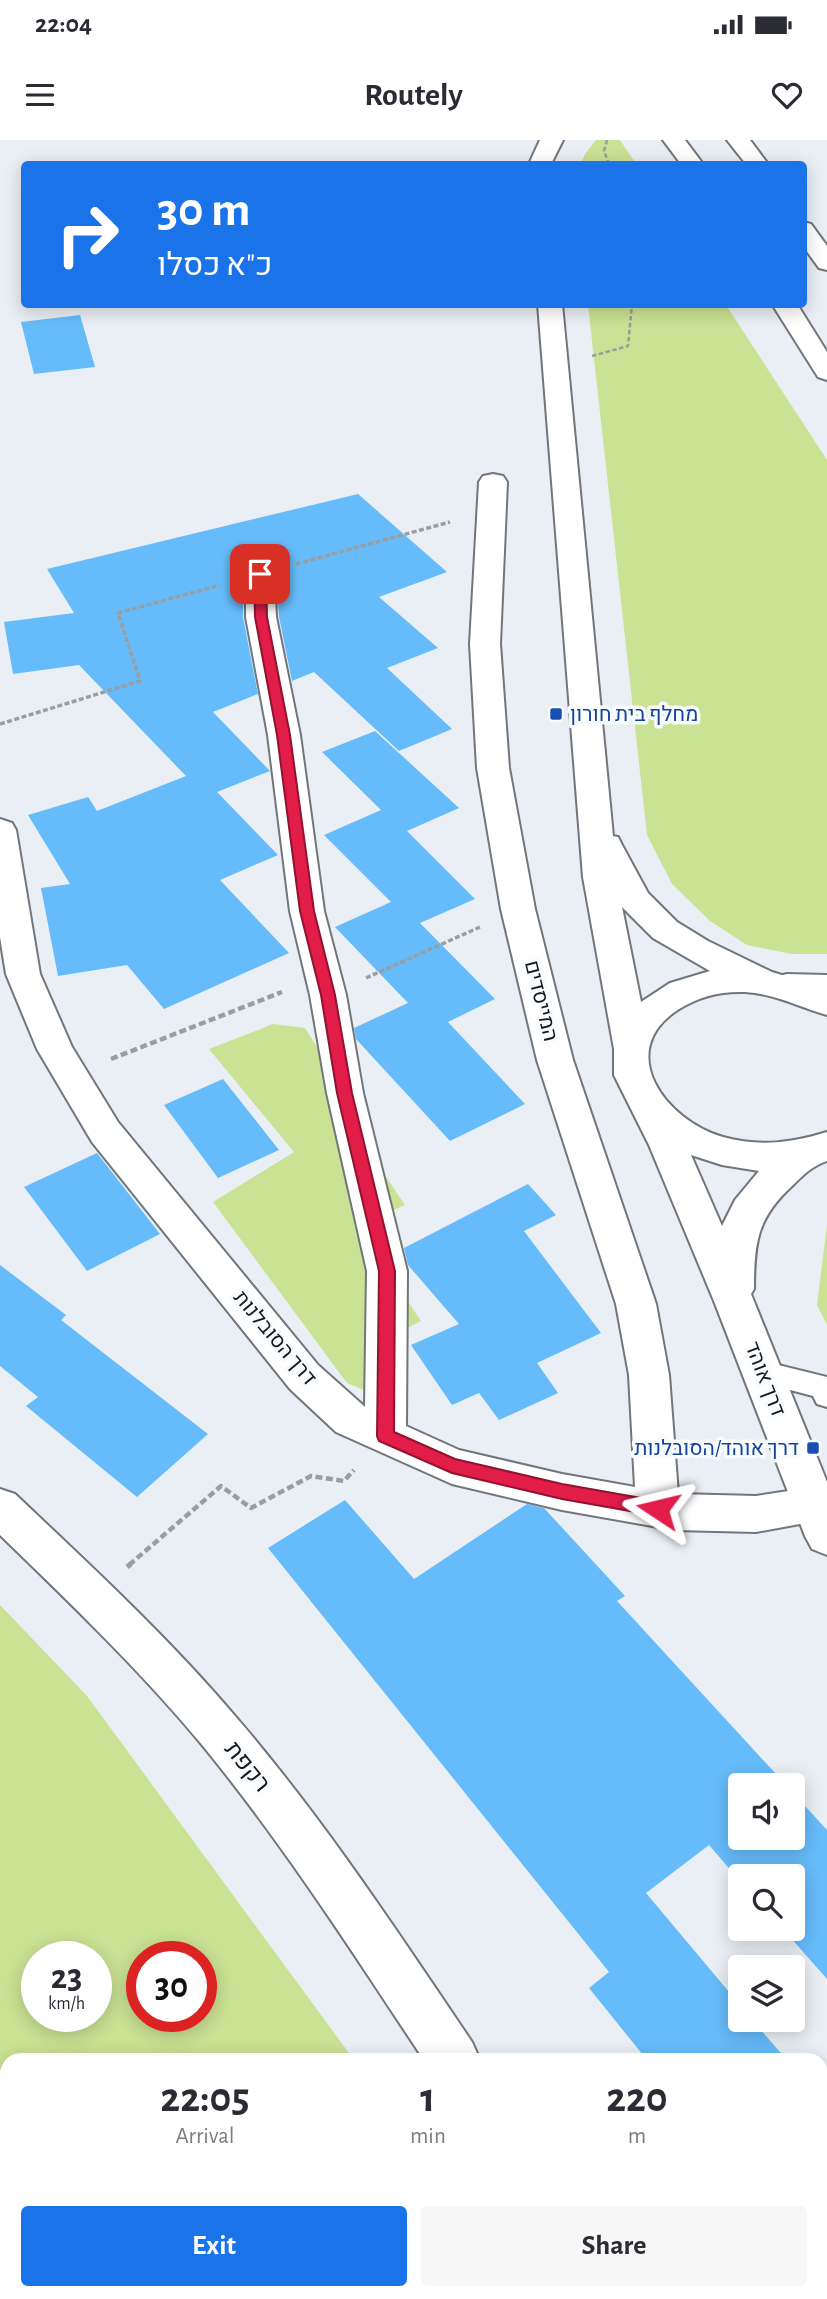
<!DOCTYPE html>
<html lang="en">
<head>
<meta charset="utf-8">
<style>
	:root { --surface:#fff; --page:#f7f7f7; --text:#2b2b33; --muted:#7c7c81; --accent:#1a73e8 }
	body { margin:0; font-family:"Alegreya Sans",Heebo,sans-serif; background:var(--page); color:var(--text); height:100vh; display:flex; flex-direction:column; font-size:26px; white-space:nowrap }
	* { box-sizing:border-box; margin:0 }
	p { font-size:23px; color:var(--muted) }
	.icon { flex:none; width:38px; height:38px; fill:none; stroke:currentColor; stroke-width:2; stroke-linecap:round; stroke-linejoin:round }
	.map { position:relative; flex:1; overflow:hidden }
	.panel { position:absolute; left:0px; top:1913px; width:828px; height:247px; display:flex; flex-direction:column; background:var(--surface); border-radius:21px 21px 0 0; box-shadow:0 4px 18px #0003 }
	.panel>* { flex:none }
	.guide { position:absolute; left:21px; top:21px; width:786px; height:147px; border-radius:7px; box-shadow:0 4px 18px #0003; background:#1a73e8; color:#fff; overflow:hidden }
	.tools { position:absolute; left:728px; top:1633px; display:grid; gap:14px }
	.tools a { display:grid; place-items:center; width:77px; height:77px; border-radius:7px; background:var(--surface); box-shadow:0 4px 18px #0003; font-size:35px }
	.speed { position:absolute; left:21px; top:1801px; display:flex; gap:14px; font-size:35px; font-weight:700; text-align:center }
	.speed>* { display:grid; place-content:center; width:91px; height:91px; border-radius:50%; background:var(--surface); box-shadow:0 4px 18px #0003; line-height:1 }
	.speed small { font-size:18px; font-weight:400 }
	.speed .limit { border:10px solid #d22; background:#fff; color:#111 }
	.pin { position:absolute; display:grid; place-items:center; width:60px; height:60px; color:#fff; margin:-30px; border-radius:14px; box-shadow:0 4px 10px #0006 }
	.me { position:absolute; width:77px; margin:-38px; rotate:280deg; stroke-linejoin:round; filter:drop-shadow(0 0 5px #0008) }
	.turn { display:flex; align-items:center; gap:24px; height:147px; padding:0 21px; font-size:32px }
	.turn .icon { width:91px; height:91px; stroke-width:2.5 }
	.turn b { display:block; font-size:49px; line-height:60px }
	.eta { display:flex; justify-content:space-evenly; align-items:center; height:119px; text-align:center }
	.eta b { font-size:42px; font-weight:700; line-height:49px }
	.cta { display:flex; gap:14px; margin-top:auto; padding:14px 21px }
	.cta a { flex:1; height:80px; border-radius:7px; background:var(--accent); color:#fff; font-size:28px; font-weight:700; line-height:80px; text-align:center }
	.cta a+a { background:var(--page); color:var(--text) }
	.status { display:flex; justify-content:space-between; align-items:center; height:49px; padding:0 35px; background:var(--surface); direction:ltr }
	.status svg { height:19px; fill:currentColor }
	header { display:flex; justify-content:space-between; align-items:center; height:91px; padding:0 21px; background:var(--surface); font-size:32px; font-weight:700 }
	.map>svg:first-child { display:block }
	.green { fill:#cae293; fill-rule:evenodd }
	.building { fill:#66bcfa }
	.lines { fill:none; stroke-linecap:round; stroke-linejoin:round }
	.service-casing { stroke:#71767b; stroke-width:4 }
	.minor-casing { stroke:#71767b; stroke-width:4 }
	.secondary-casing { stroke:#71767b; stroke-width:4 }
	.trunk-casing { stroke:#71767b; stroke-width:4 }
	.path-far3 { stroke:#999ea1; stroke-width:2.5; stroke-dasharray:4.5 2.5; stroke-linecap:butt }
	.path-far2 { stroke:#999ea1; stroke-width:3.5; stroke-dasharray:5 2.5; stroke-linecap:butt }
	.path-far1 { stroke:#999ea1; stroke-width:4.5; stroke-dasharray:7 3.5; stroke-linecap:butt }
	.path { stroke:#999ea1; stroke-width:5; stroke-dasharray:9 4.5; stroke-linecap:butt }
	.service { fill:#fff; fill-rule:evenodd }
	.minor { fill:#fff; fill-rule:evenodd }
	.secondary { fill:#fff; fill-rule:evenodd }
	.trunk { fill:#fff; fill-rule:evenodd }
	.route { fill:#e11d48; stroke:#92132f; stroke-width:2 }
	.transit-dot { fill:#1a4fb4; stroke:#f8fcff; stroke-width:2.5 }
	.labels { text-anchor:middle; dominant-baseline:central; stroke-width:7; stroke-linejoin:round; paint-order:stroke }
	.transit-label { font-size:21px; fill:#164399; stroke:#f8fcff; text-anchor:start }
	.street-label { font-size:21px; fill:#161819; stroke:#f8fcff }
	.near-street-label { font-size:24px; fill:#161819; stroke:#f8fcff }
</style>
</head>
<body>
<div class="status"><b>22:04</b><svg viewBox="0 0 49 12"><path d="M0 12V9h3v3zM5 12V6h3v6zM10 12V3h3v9zM15 12V0h3v12zM26 1h20v11H26zM47 4h2v5h-2z"/></svg></div>
<header><svg class="icon" aria-label="menu" viewBox="0 0 24 24"><path d="M4 6h16M4 12h16M4 18h16"/></svg>Routely<svg class="icon" aria-label="heart" viewBox="0 0 24 24"><path d="M12 20l-8-8c-3-5 5-10 8-4 3-6 11-1 8 4z"/></svg></header>
<div class="map">
<svg width="827" height="2159" viewBox="0 0 827 2159">
	<rect width="100%" height="100%" fill="#e9eff4"/>
	<g class="green">
		<path d="M596,0H620L636,24H581L585,14Z"/>
		<path d="M588,165H726L827,320V814H792L747,805L710,781L672,744L647,695Z"/>
		<path d="M273,884L305,888L345,953L352,986L405,1065L358,1086L421,1181L378,1203L385,1259L347,1243L213,1062L294,1012L209,909Z"/>
		<path d="M827,1085V1185L817,1165Z"/>
		<path d="M0,1465L87,1556L354,1920H7V2152H524L529,2159H0ZM96,1816V1876H37V1816ZM201,1816V1876H142V1816Z"/>
	</g>
	<g class="building">
		<path d="M80,175L95,227L34,234L21,182Z"/>
		<path d="M358,354L447,432L379,457L438,508L387,528L452,589L399,611L314,532L292,541L279,477L276,433L271,425L261,422L249,425L243,434V477L258,554L213,572L270,631L217,652L278,715L220,740L289,813L164,869L127,825L58,836L41,748L70,744L28,675L88,657L97,671L186,636L79,525L13,534L4,482L74,473L47,429Z"/>
		<path d="M375,591L459,668L407,691L475,759L420,783L495,859L448,882L525,964L450,1001L356,899L354,888L408,863L335,787L391,762L324,695L381,670L322,612Z"/>
		<path d="M223,939L279,1010L218,1038L164,965Z"/>
		<path d="M97,1013L160,1094L87,1131L24,1047Z"/>
		<path d="M528,1044L556,1075L524,1091L601,1193L537,1223L558,1253L499,1280L479,1253L452,1265L411,1205L459,1184L408,1125L404,1108Z"/>
		<path d="M0,1125L66,1175L61,1180L208,1294L137,1357L26,1266L38,1257L0,1226Z"/>
		<path d="M345,1360L414,1439L527,1364L544,1368L625,1456L617,1461L786,1645H740V1698H793V1653L827,1690V1839L782,1788H793V1736H740V1741L709,1705L646,1753L740,1865V1880H752L787,1920H647L589,1848L609,1832L268,1408Z"/>
	</g>
	<g class="lines">
		<defs>
			<path id="service" d="M762,1221L827,1237V1267L817,1264L813,1256L752,1240L748,1232L752,1224Z"/>
			<g id="minor">
				<path d="M493,334L503,336L507,342L500,504L509,628L535,769L573,920L656,1164L669,1235L678,1354L756,1356L815,1347L827,1351V1379L756,1392L675,1390L562,1370L452,1344L336,1292L290,1249L92,1002L37,909L6,834L0,797V679L12,683L16,690L40,834L72,907L118,982L318,1225L365,1267L367,1131L327,953L310,855L290,771L268,595L246,477V434L250,428L260,425L270,428L274,434L276,477L300,595L324,771L346,855L363,953L407,1131L406,1286L459,1310L562,1334L635,1347L629,1235L616,1164L537,920L501,769L477,628L470,504L479,342L483,336Z"/>
				<path d="M0,1349L15,1354C91,1426 168,1497 235,1576C323,1678 397,1791 472,1902L480,1920H424C353,1813 284,1705 203,1606C141,1531 70,1463 0,1395Z"/>
				<path d="M821,2119H827V2159H799L796,2152H821Z"/>
			</g>
			<g id="secondary">
				<path d="M540,0H563L551,24H529Z"/>
				<path d="M538,164H562L613,696L618,697L622,705L648,753L677,782L708,801L772,832L827,849V875C799,867 775,854 745,852C721,851 700,856 679,869C613,911 666,981 723,997C759,1007 792,1003 827,992V1021C812,1026 803,1035 792,1046C757,1078 754,1103 754,1149L751,1154L827,1342V1415L812,1409L805,1396L714,1161L649,1005L614,935V909L583,737ZM622,767L653,798L710,831L670,843L641,862ZM691,1015L722,1025L759,1031L735,1060L722,1086Z"/>
			</g>
			<g id="trunk">
				<path d="M663,0H685L703,24H681Z"/>
				<path d="M727,0H750L768,24H746Z"/>
				<path d="M803,82L811,84L827,106V130L819,128L803,106Z"/>
				<path d="M772,164H797L827,212V240L818,237Z"/>
				<path d="M787,834L827,835V859L787,858L775,855L770,846L775,837Z"/>
			</g>
		</defs>
		<use href="#service" class="service-casing"/>
		<use href="#minor" class="minor-casing"/>
		<use href="#secondary" class="secondary-casing"/>
		<use href="#trunk" class="trunk-casing"/>
		<g class="path-far3">
			<path d="M607,0L604,11L609,24"/>
			<path d="M592,216L628,206L632,164"/>
		</g>
		<g class="path-far2">
			<path d="M296,424L450,382"/>
			<path d="M0,584L140,541L118,473L220,445"/>
			<path d="M366,838L480,787"/>
		</g>
		<g class="path-far1">
			<path d="M111,919L282,852"/>
			<path d="M129,1425L221,1346L251,1368L311,1336L344,1341L354,1330"/>
		</g>
		<path class="path" d="M127,1427L131,1424"/>
		<use href="#service" class="service"/>
		<use href="#minor" class="minor"/>
		<use href="#secondary" class="secondary"/>
		<use href="#trunk" class="trunk"/>
	</g>
	<path class="route" d="M260,431L266,434L267,477L290,595L314,771L335,855L352,953L395,1131L394,1292L455,1319L562,1344L658,1361L665,1363L667,1369L665,1374L658,1376L562,1359L452,1333L379,1301L377,1296L379,1131L337,953L321,855L300,771L277,595L255,477L254,434Z"/>
	<g class="transit-dot">
		<rect x="549" y="567" width="14" height="14" rx="3.5"/>
		<rect x="806" y="1301" width="14" height="14" rx="3.5"/>
	</g>
	<g class="labels">
		<g class="transit-label">
			<text x="570" y="574">מחלף בית חורון</text>
			<text x="799" y="1308" text-anchor="end">דרך אוהד/הסובלנות</text>
		</g>
		<g class="street-label">
			<text transform="translate(541 861) rotate(76)">המייסדים</text>
			<text transform="translate(275 1198) rotate(50)">דרך הסובלנות</text>
			<text transform="translate(765 1239) rotate(69)">דרך אוהד</text>
		</g>
		<g class="near-street-label">
			<text transform="translate(247 1627) rotate(51)">רקפת</text>
		</g>
	</g>
</svg>
<div class="tools">
<a><svg class="icon" aria-label="sound" viewBox="0 0 24 24"><path d="M4 9h4l5-4v14l-5-4H4zM17 9q2 3 0 6"/></svg></a>
<a><svg class="icon" aria-label="search" viewBox="0 0 24 24"><circle cx="10" cy="10" r="6"/><path d="M15 15l6 6"/></svg></a>
<a><svg class="icon" aria-label="layers" viewBox="0 0 24 24"><path d="M12 4l9 5-9 5-9-5zM3 14l9 5 9-5"/></svg></a>
</div>
<div class="speed"><div>23<small>km/h</small></div><div class="limit">30</div></div>
<div class="pin" style="left:260px;top:434px;background:#d93025"><svg class="icon" aria-label="arrive" viewBox="0 0 24 24"><path d="M6 21V4h12l-3 4 3 4H6"/></svg></div>
<svg class="me" style="left:658px;top:1369px" viewBox="-20 -20 40 40"><path d="M0-17L14 15 0 8-14 15z" fill="#e11d48" stroke="#fff" stroke-width="4"/></svg>
<div class="guide">
<div class="turn"><svg class="icon" aria-label="right" viewBox="0 0 24 24"><path d="M7 20v-9h11M14 6l5 5-5 5"/></svg><div><b>30 m</b>כ&quot;א כסלו</div></div>
</div>
<section class="panel">
<div class="eta">
<div><b>22:05</b><p>Arrival</p></div>
<div><b>1</b><p>min</p></div>
<div><b>220</b><p>m</p></div>
</div>
<div class="cta"><a>Exit</a><a>Share</a></div>
</section>
</div>
</body>
</html>
